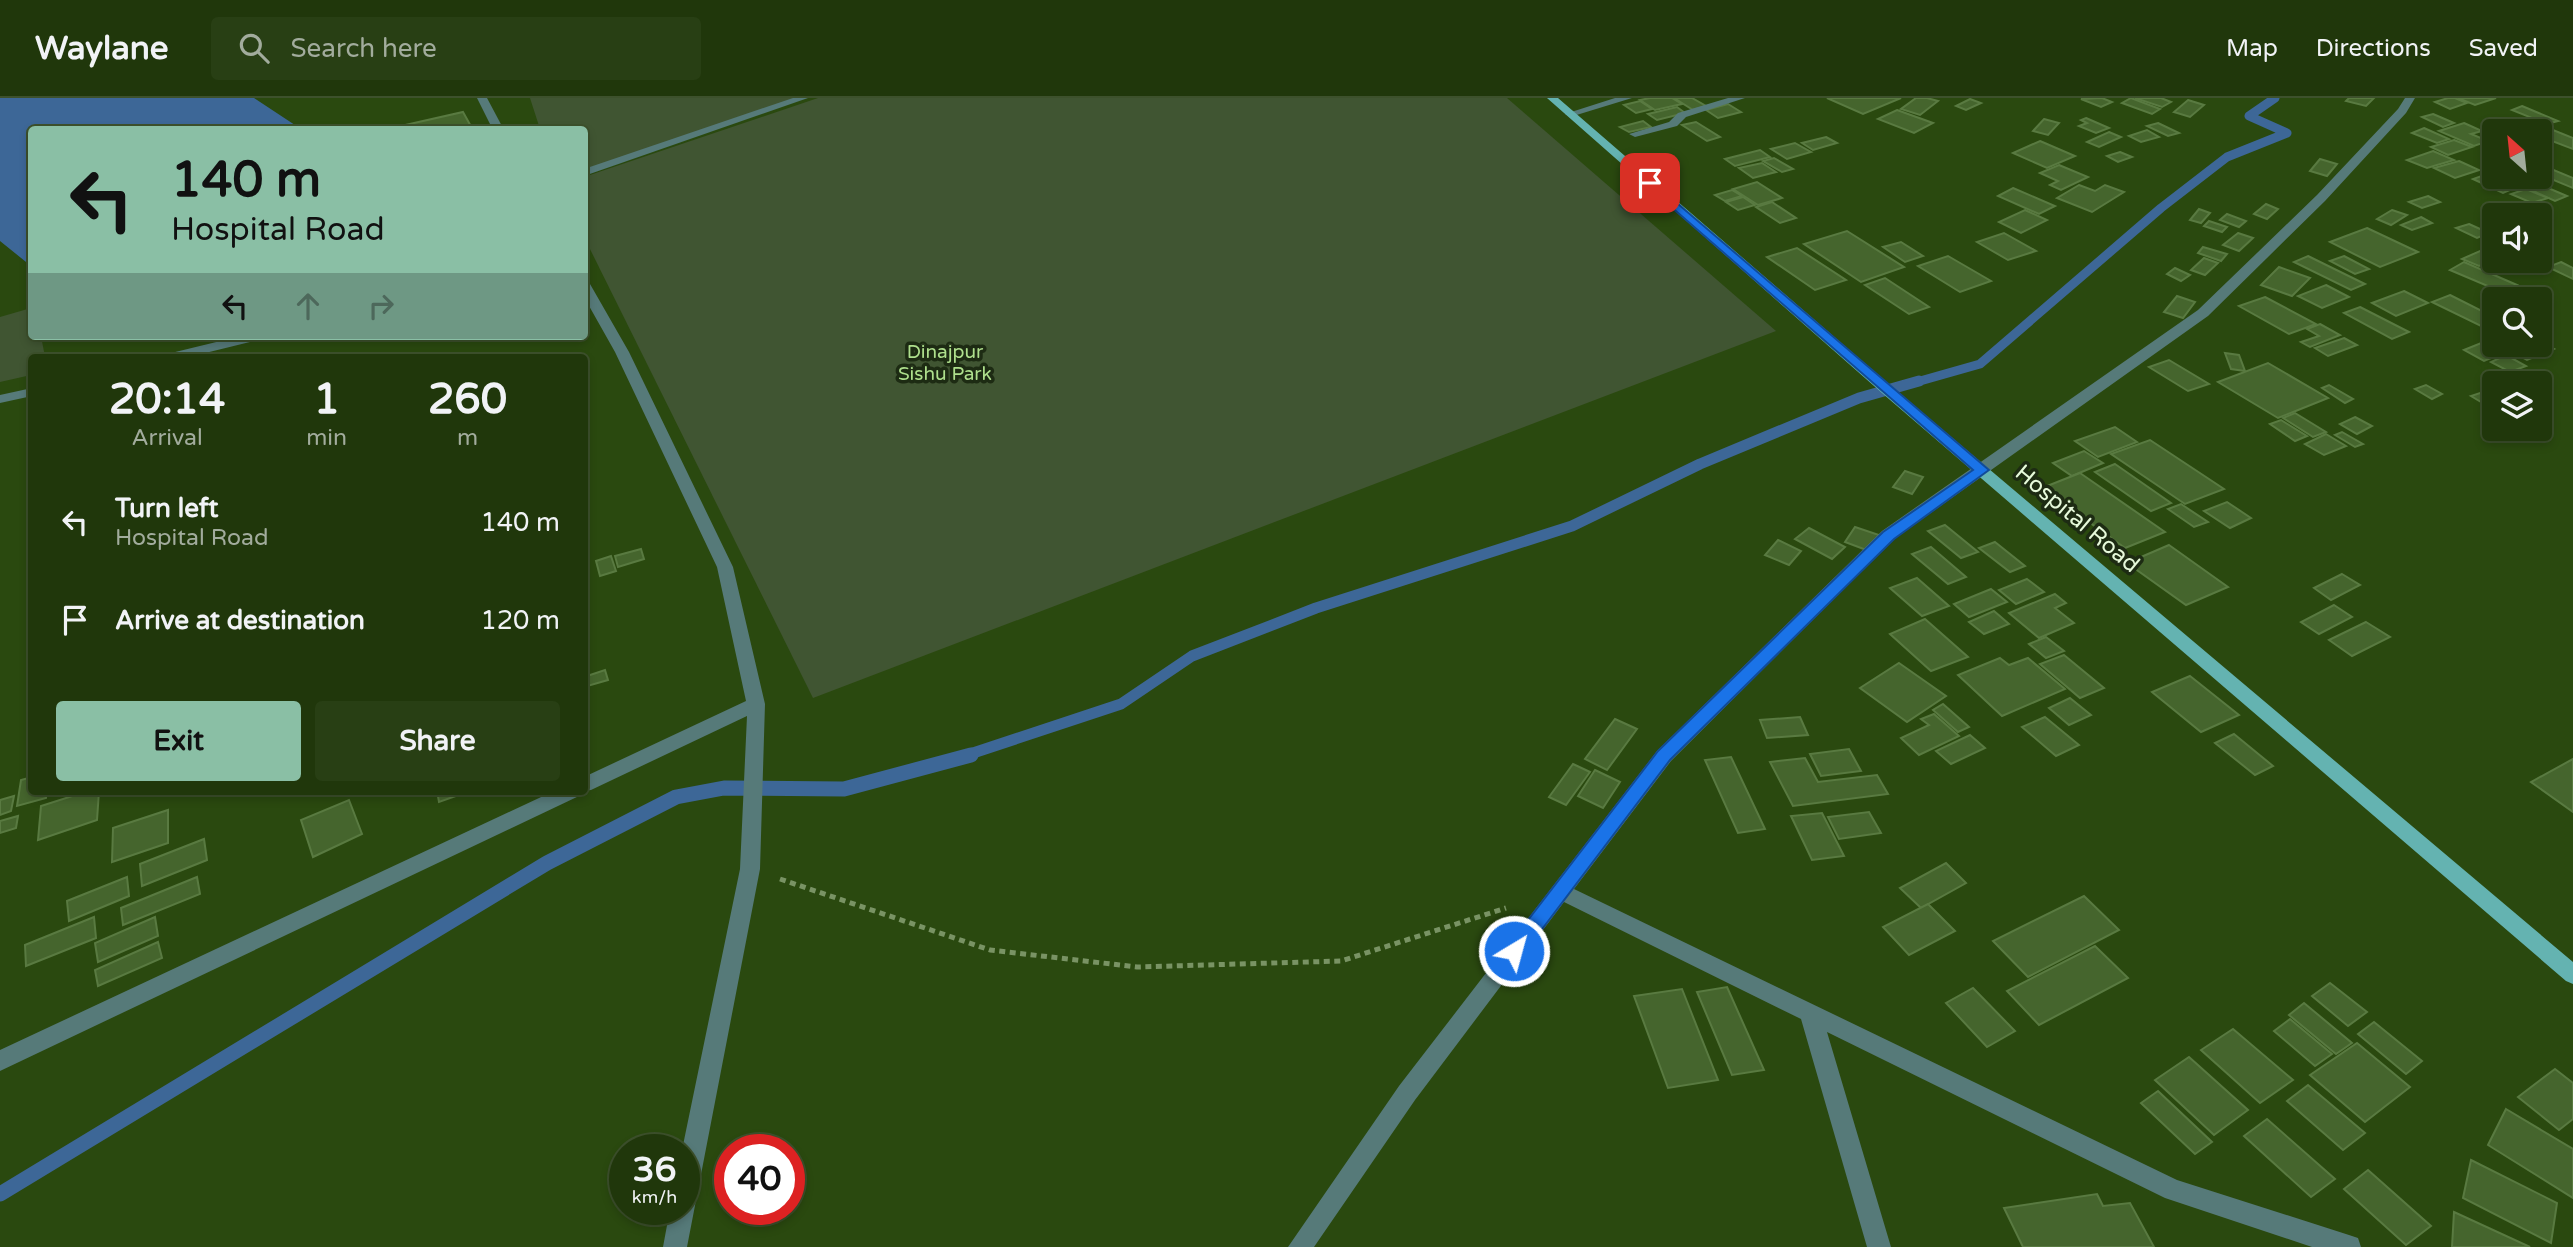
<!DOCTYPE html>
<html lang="en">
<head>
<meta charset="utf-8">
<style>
	:root { --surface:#20370b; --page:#283f14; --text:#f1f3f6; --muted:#a2ac9d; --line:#3d512c; --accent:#8abfa5 }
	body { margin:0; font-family:"Varela Round",sans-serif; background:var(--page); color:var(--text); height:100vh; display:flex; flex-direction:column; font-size:26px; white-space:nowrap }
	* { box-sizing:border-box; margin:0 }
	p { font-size:23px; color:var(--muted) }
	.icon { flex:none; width:38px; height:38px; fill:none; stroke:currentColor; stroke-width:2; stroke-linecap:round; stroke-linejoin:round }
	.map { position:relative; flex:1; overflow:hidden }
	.panel { position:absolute; left:28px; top:256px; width:560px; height:441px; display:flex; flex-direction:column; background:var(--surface); border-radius:7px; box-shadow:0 4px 10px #0003,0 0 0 2px var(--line) }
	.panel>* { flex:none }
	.top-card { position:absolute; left:28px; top:28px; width:560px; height:214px; border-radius:7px; box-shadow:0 4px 10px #0003,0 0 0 2px var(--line); background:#8abfa5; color:#111; overflow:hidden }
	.needle { width:46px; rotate:333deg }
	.tools { position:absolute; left:2482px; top:21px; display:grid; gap:14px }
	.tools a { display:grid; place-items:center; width:70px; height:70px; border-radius:7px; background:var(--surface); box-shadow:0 4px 10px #0003,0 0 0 2px var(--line); font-size:35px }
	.speed { position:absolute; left:609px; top:1036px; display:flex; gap:14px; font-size:35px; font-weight:700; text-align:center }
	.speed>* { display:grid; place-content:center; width:91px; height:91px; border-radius:50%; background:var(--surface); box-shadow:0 4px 10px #0003,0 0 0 2px var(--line); line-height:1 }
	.speed small { font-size:18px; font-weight:400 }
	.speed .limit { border:10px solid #d22; background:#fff; color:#111 }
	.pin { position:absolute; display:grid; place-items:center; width:60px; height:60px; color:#fff; margin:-30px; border-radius:14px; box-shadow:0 4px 10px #0006 }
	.me { position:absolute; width:77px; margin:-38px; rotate:37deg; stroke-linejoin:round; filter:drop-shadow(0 0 5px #0008) }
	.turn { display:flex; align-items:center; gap:24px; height:147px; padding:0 28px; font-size:32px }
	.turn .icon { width:91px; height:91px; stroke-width:2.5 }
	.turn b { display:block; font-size:49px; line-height:60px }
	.lanes { display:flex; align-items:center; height:66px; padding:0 28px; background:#0003; justify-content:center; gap:35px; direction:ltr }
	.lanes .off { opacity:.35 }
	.eta { display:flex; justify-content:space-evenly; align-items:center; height:119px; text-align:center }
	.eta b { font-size:42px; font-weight:700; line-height:49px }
	.action { display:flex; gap:14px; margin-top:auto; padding:14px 28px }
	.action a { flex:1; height:80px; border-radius:7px; background:var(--accent); color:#111; font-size:28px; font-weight:700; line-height:80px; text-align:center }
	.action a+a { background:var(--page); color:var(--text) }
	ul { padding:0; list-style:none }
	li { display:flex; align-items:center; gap:21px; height:98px; padding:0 28px }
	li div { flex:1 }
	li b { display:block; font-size:26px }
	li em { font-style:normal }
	header { display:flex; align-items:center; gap:42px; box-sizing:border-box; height:98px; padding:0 35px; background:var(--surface); border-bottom:2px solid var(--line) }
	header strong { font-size:33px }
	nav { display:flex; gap:38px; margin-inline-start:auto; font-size:24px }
	.search { width:490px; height:63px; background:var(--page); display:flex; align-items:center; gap:18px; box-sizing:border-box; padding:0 24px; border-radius:7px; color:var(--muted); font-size:26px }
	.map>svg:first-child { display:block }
	.green { fill:#405532 }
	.water { fill:#3d6797 }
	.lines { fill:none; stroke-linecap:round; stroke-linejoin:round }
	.stream-far2 { stroke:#3d6797; stroke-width:9 }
	.stream-far1 { stroke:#3d6797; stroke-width:11 }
	.stream { stroke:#3d6797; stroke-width:15 }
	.building { fill:#45652d; stroke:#597a41; stroke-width:2 }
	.path { stroke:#799364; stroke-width:5; stroke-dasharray:6 4.5; stroke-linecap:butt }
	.minor { fill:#567a79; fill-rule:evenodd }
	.major { fill:#64b3b1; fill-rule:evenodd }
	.route { fill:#1a73e8; stroke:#114b97; stroke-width:2 }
	.labels { text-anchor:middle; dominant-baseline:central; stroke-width:7; stroke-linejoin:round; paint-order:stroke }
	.far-park-label { font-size:19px; fill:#aedf8c; stroke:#1d2b13 }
	.street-label { font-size:23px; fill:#e7fadb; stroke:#1d2b13 }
</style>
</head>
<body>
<header>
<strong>Waylane</strong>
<div class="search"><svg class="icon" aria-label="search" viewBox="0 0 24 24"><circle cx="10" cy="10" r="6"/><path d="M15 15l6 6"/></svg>Search here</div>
<nav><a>Map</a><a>Directions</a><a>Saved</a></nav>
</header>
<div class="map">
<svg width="2573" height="1149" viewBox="0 0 2573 1149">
	<rect width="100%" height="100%" fill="#2a490f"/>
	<g class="green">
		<path d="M530,0H800L585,76L584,32L540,31Z"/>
		<path d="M818,0H1507L1776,233L813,600L585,141L584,79Z"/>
		<path d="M31,210L32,238H41L45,259H32L31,277L0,284V219Z"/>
	</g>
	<path class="water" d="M0,0H254L301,31L32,32L31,168L0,143Z"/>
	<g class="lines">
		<path class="stream-far2" d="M1913,285L1980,266L2161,110L2227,59L2287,35L2249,18L2275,0"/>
		<path class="stream-far1" d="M964,658L1121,606L1192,558L1316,510L1572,428L1700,366L1859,300L1919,283"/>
		<path class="stream" d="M0,1096L547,765L676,699L724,690L844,691L971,657"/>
	</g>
	<g class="building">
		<path d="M1650,0H1672L1682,6L1655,12L1640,2Z"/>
		<path d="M1674,0H1692L1706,8L1693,12Z"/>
		<path d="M1827,0H1901L1863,16Z"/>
		<path d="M1916,0H1927L1938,3L1920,17L1901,11Z"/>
		<path d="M2102,0L2112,4L2101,9L2081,1Z"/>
		<path d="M2131,0L2160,11L2152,16L2122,5Z"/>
		<path d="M2135,0H2161L2171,4L2162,9Z"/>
		<path d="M2349,0H2374L2366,8L2346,3Z"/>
		<path d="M2448,0H2455L2467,5L2450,11L2435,4Z"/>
		<path d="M2458,0H2496L2475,7Z"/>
		<path d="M1970,1L1981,5L1966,12L1956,8Z"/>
		<path d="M2188,2L2204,7L2190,19L2174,14Z"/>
		<path d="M1640,3L1652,11L1636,15L1624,7Z"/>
		<path d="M1728,6L1741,14L1718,20L1706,12Z"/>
		<path d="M2522,8L2558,23L2547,26L2512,12Z"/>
		<path d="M1677,9L1685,15L1657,22L1648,16Z"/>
		<path d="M1897,12L1933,25L1914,35L1878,21Z"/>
		<path d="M463,14L473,32L392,30Z"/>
		<path d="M2433,16L2454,25L2443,29L2422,19Z"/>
		<path d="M2086,20L2109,30L2096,35L2079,28L2087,25L2081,22Z"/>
		<path d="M2044,21L2059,25L2048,37L2033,33Z"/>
		<path d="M1643,23L1651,29L1629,34L1620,29Z"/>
		<path d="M1696,24L1720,39L1707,43L1682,27Z"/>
		<path d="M2158,25L2179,35L2168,38L2147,28Z"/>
		<path d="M2464,25L2482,33L2471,36L2488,43L2474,48L2439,33Z"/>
		<path d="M2424,30L2449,41L2437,45L2412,35Z"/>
		<path d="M2548,30L2573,40V51L2539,38V33H2536Z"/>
		<path d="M2147,32L2159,39L2141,44L2129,38Z"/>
		<path d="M2109,34L2121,39L2099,49L2087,44Z"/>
		<path d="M1826,39L1837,45L1813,52L1802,45Z"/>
		<path d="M2454,42L2472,49L2448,57L2431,49Z"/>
		<path d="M2040,43L2075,58L2047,70L2013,55Z"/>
		<path d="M1795,45L1811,54L1787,61L1771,51Z"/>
		<path d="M1760,52L1770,59L1735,68L1725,61Z"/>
		<path d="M2433,53L2454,62L2427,70L2407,62Z"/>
		<path d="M2120,54L2132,59L2118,64L2107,58Z"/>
		<path d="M1774,60L1793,71L1782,74L1763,63Z"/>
		<path d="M2320,61L2337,66L2327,78L2310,73Z"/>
		<path d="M2459,63L2479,72L2455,80L2434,70Z"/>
		<path d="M1762,65L1776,74L1753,80L1739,70Z"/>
		<path d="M2539,66L2573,80V90L2539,76Z"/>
		<path d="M2059,67L2088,79L2061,92L2050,87L2058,83L2040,75Z"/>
		<path d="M2487,76L2517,89L2503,95L2473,81Z"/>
		<path d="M1757,84L1782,100L1758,107L1733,91Z"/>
		<path d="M2079,87L2095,93L2105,87L2124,94L2092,114L2057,100Z"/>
		<path d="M2541,87L2567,98L2555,103L2529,91Z"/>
		<path d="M2013,90L2055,108L2039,116L1998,98Z"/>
		<path d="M2526,91L2548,100L2532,105L2511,96Z"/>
		<path d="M1732,92L1742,98L1725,103L1715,97Z"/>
		<path d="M2428,98L2440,104L2422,110L2409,104Z"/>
		<path d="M1743,99L1755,107L1738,112L1726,104Z"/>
		<path d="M1772,104L1796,120L1780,125L1756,109Z"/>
		<path d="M2266,106L2278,111L2267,121L2254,116Z"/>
		<path d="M2199,111L2210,115L2201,125L2190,122Z"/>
		<path d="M2025,112L2047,122L2021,135L1999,124Z"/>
		<path d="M2392,112L2407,117L2391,127L2377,121Z"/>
		<path d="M2227,116L2246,123L2239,129L2220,122Z"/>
		<path d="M2421,119L2432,125L2412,132L2401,127Z"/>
		<path d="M2209,123L2227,129L2222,134L2204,128Z"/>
		<path d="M2469,126L2489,135L2477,140L2456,130Z"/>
		<path d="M2367,130L2418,154L2380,169L2330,144Z"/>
		<path d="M1847,133L1904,169L1861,184L1804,146Z"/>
		<path d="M2004,135L2036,153L2008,162L1977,144Z"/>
		<path d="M2238,135L2253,140L2239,153L2223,147Z"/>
		<path d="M1901,144L1923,158L1905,164L1883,149Z"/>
		<path d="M2203,149L2227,156L2221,163L2198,155Z"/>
		<path d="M1797,150L1846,182L1815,192L1767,159Z"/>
		<path d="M2480,153L2494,159V162L2479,168L2462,161Z"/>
		<path d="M1948,158L1991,183L1960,194L1918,168Z"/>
		<path d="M2308,158L2365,186L2351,192L2294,164Z"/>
		<path d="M2344,158L2369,171L2355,176L2330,163Z"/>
		<path d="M2204,160L2218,165L2205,177L2191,172Z"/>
		<path d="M2508,163H2517L2528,168L2508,176L2493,168Z"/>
		<path d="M2464,164L2517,187L2504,195L2450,172Z"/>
		<path d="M2561,164L2573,170V181L2548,169Z"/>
		<path d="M2279,169L2310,180L2292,198L2261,187Z"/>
		<path d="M2175,170L2190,177L2181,183L2167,176Z"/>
		<path d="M1885,180L1929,209L1909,216L1865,187Z"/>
		<path d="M2326,187L2349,199L2322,210L2298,198Z"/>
		<path d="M2527,188L2546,195L2537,201L2509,199Z"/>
		<path d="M2404,193L2428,205L2396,218L2372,205Z"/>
		<path d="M2450,197L2494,219V223L2481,228L2432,204Z"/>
		<path d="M2177,198L2195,204L2183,220L2164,214Z"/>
		<path d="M2265,199L2316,226L2289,236L2239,208Z"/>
		<path d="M2360,209L2409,234L2392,241L2344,215Z"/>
		<path d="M2320,226L2340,237L2310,249L2301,244L2319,238L2307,231Z"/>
		<path d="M2344,240L2357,247L2328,258L2315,250Z"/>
		<path d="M2486,243L2506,254L2484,263L2464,252Z"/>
		<path d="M2539,243L2554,251L2527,262L2506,251L2517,247H2539Z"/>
		<path d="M2225,255L2239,257L2245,273L2231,271Z"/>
		<path d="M2506,257L2526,268L2510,274L2491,264Z"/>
		<path d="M2169,262L2209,286L2188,293L2149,269Z"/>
		<path d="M2268,265L2328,300L2278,320L2218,284Z"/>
		<path d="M2329,287L2353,301L2345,305L2322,290Z"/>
		<path d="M2426,287L2442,296L2432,301L2415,291Z"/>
		<path d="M2480,295L2494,302V304L2486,307L2471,298Z"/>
		<path d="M2295,315L2326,334L2313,339L2283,320Z"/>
		<path d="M2355,319L2372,328L2357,336L2340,326Z"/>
		<path d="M2281,322L2307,338L2295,343L2270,326Z"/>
		<path d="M2115,329L2137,344L2098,359L2075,343Z"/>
		<path d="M2342,334L2363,346L2355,349L2335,337Z"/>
		<path d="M2326,336L2346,348L2324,357L2305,346Z"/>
		<path d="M2150,342L2224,391L2185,406L2111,356Z"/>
		<path d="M2084,353L2103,365L2072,378L2053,365Z"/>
		<path d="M2115,366L2171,405L2151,413L2095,374Z"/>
		<path d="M1905,373L1923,379L1912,396L1893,389Z"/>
		<path d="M2080,375L2165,434L2125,450L2042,390Z"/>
		<path d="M2227,404L2251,420L2230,430L2204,413Z"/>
		<path d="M2181,406L2208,424L2194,429L2168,411Z"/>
		<path d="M1945,427L1978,454L1961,460L1928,433Z"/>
		<path d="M1855,429L1879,437L1869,453L1845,444Z"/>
		<path d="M1809,430L1845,449L1832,461L1795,441Z"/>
		<path d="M1778,442L1801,453L1789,467L1765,457Z"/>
		<path d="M1995,444L2025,468L2010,474L1979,450Z"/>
		<path d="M2169,447L2228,489L2186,507L2127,465Z"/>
		<path d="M1931,449L1966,479L1948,486L1912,456Z"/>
		<path d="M641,451L644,461L618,469L615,458Z"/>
		<path d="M611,458L616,473L600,478L596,463Z"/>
		<path d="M2342,476L2360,487L2331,502L2314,490Z"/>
		<path d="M1917,480L1949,508L1922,518L1890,490Z"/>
		<path d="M2027,481L2044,494L2016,506L1999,492Z"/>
		<path d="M1991,491L2007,504L1969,519L1954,506Z"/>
		<path d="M2055,496L2066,505L2055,510L2074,525L2039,540L2009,515Z"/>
		<path d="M2334,507L2352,519L2319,536L2301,524Z"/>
		<path d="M1994,513L2009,526L1984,536L1969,524Z"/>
		<path d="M1925,521L1968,559L1931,573L1890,536Z"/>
		<path d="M2366,524L2390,539L2352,558L2329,542Z"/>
		<path d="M2046,539L2064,553L2046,560L2029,546Z"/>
		<path d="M2064,557L2104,590L2080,600L2040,566Z"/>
		<path d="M2000,560L2009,567L2028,560L2065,591L2002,618L1958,577Z"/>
		<path d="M1899,565L1946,598L1907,624L1860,590Z"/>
		<path d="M605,572L608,582L584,589V579Z"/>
		<path d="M2190,578L2239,617L2201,634L2152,594Z"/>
		<path d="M2070,600L2091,617L2069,627L2049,610Z"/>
		<path d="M1943,606L1969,629L1958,634L1933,612Z"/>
		<path d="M1934,616L1959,638L1919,657L1901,640L1929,627L1921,621Z"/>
		<path d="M1800,619L1808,637L1767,640L1760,622Z"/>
		<path d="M2045,619L2079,647L2056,658L2022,629Z"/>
		<path d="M1615,621L1637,631L1607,672L1585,661Z"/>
		<path d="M2234,636L2273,668L2255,677L2215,645Z"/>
		<path d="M1970,637L1985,650L1951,666L1936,653Z"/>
		<path d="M1849,651L1861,673L1821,678L1810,656Z"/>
		<path d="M1731,659L1765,731L1738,735L1705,662Z"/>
		<path d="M1805,660L1818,684L1877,677L1888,696L1793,708L1770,664Z"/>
		<path d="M2573,661V714L2531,684Z"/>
		<path d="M1573,666L1590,674L1566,707L1549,699Z"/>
		<path d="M1595,672L1620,684L1603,710L1578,698Z"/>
		<path d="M32,679V693H47L46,700L17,708L21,682Z"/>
		<path d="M88,693H99L97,722L38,742L41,708Z"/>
		<path d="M437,693H470L439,704Z"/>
		<path d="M14,698L11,713L0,717V702Z"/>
		<path d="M349,702L362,736L313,759L301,722Z"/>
		<path d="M168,712V745L112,764L113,730Z"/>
		<path d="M1869,714L1881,735L1839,741L1828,719Z"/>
		<path d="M1822,715L1844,758L1812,762L1791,718Z"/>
		<path d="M18,718L16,730L0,735V723Z"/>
		<path d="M204,741L207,762L142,788L140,766Z"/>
		<path d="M1946,765L1966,785L1921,810L1900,790Z"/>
		<path d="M127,779L129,798L69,823L67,803Z"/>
		<path d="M197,779L200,796L123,827L121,810Z"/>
		<path d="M2084,798L2119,832L2028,879L1993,843Z"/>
		<path d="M1928,806L1955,833L1909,857L1883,829Z"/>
		<path d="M94,819L96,840L26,868L25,847Z"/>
		<path d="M155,819L158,838L98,864L95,845Z"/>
		<path d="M158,844L162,860L98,888L95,872Z"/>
		<path d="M2095,848L2128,880L2039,927L2007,893Z"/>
		<path d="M2330,885L2367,914L2348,928L2312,898Z"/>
		<path d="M1727,889L1764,972L1732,977L1697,894Z"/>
		<path d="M1973,890L2015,933L1987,949L1946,905Z"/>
		<path d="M1682,891L1718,982L1668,990L1634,898Z"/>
		<path d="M2304,905L2352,945L2336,956L2289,917Z"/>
		<path d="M2290,921L2332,956L2315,968L2274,933Z"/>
		<path d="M2374,924L2422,963L2406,976L2358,936Z"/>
		<path d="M2233,931L2293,982L2260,1005L2201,952Z"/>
		<path d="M2357,945L2410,989L2365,1024L2310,977Z"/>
		<path d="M2189,959L2248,1012L2214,1037L2155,982Z"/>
		<path d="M2555,971L2573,985V1021L2559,1032L2518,999Z"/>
		<path d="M2308,987L2365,1035L2343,1052L2287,1003Z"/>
		<path d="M2158,993L2212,1044L2195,1056L2141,1005Z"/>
		<path d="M2506,1011L2573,1051V1100L2488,1047Z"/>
		<path d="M2267,1021L2335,1081L2311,1099L2244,1038Z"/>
		<path d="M2471,1062L2557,1105L2551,1145L2463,1100Z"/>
		<path d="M2368,1072L2431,1128L2406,1147L2344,1091Z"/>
		<path d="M2097,1096L2103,1108L2130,1105L2154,1149H2023L2004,1110Z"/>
		<path d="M2454,1114L2530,1149H2452Z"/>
	</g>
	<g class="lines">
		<path class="path" d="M780,781L990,852L1137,869L1341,863L1506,810"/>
		<g class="minor">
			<path d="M477,0H487L504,32H493Z"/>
			<path d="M793,0H808L584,78V71Z"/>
			<path d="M1615,0H1632L1570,19L1565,16Z"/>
			<path d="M1728,0H1745L1686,19L1677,28L1635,39L1629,36L1669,24L1678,15Z"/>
			<path d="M2405,0H2415L2406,15L2325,103L2208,218L1894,441L1671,663L1574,791L2177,1082L2349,1137L2358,1140L2361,1149H2312L2165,1100L1827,934L1891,1149H1867L1801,921L1564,804L1415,1002L1314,1149H1288L1399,988L1657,653L1882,433L2198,212L2317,97L2398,11Z"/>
			<path d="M584,182L590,186L629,254L733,469L765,606L760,771L687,1149H663L670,1111H684L682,1052L740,771L747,618L591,692L581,693L579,698L0,973V952L554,693H584V679L746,603L717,469L615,254L584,199Z"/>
			<path d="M241,238H264L262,241L189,259H165L167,256Z"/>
			<path d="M32,290V298L0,305V297Z"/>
		</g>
		<path class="major" d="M1547,0H1558L1892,289L2573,864V886L2566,883L1882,295Z"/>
	</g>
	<path class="route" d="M1650,82L1989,372L1894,441L1670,662L1521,859L1514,862L1508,859L1505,853L1508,848L1658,653L1883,434L1973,372L1646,87L1644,85Z"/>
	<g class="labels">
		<g class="far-park-label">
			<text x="945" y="254">Dinajpur<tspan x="945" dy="22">Sishu Park</tspan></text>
		</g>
		<g class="street-label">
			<text transform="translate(2077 421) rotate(40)">Hospital Road</text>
		</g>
	</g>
</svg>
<div class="tools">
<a><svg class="needle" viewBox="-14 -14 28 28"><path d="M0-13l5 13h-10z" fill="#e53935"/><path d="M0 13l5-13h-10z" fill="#a2ac9d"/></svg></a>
<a><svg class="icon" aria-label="sound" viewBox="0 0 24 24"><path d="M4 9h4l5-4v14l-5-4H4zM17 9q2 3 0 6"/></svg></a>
<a><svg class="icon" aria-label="search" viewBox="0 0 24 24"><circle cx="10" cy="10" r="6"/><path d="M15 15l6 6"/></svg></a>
<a><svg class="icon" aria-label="layers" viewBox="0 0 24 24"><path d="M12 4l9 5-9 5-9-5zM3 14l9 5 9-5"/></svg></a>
</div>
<div class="speed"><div>36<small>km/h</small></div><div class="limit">40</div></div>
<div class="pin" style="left:1650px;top:85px;background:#d93025"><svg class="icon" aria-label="arrive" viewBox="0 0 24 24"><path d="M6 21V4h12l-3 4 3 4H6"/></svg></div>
<svg class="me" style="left:1514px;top:853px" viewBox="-20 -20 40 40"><circle r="17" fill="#1a73e8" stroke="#fff" stroke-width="3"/><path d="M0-11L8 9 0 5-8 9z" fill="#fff"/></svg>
<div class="top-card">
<div class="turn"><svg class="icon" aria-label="left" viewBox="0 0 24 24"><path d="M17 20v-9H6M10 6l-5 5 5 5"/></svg><div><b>140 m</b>Hospital Road</div></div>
<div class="lanes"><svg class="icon" aria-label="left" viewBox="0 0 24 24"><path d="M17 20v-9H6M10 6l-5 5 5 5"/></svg><svg class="icon off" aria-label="ahead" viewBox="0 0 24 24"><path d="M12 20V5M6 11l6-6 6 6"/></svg><svg class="icon off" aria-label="right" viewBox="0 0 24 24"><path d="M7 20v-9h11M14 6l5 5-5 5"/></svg></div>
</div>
<section class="panel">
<div class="eta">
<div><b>20:14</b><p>Arrival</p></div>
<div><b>1</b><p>min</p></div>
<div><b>260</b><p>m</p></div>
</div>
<ul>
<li><svg class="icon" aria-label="left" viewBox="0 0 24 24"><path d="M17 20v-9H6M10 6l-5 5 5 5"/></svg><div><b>Turn left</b><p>Hospital Road</p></div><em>140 m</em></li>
<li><svg class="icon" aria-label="arrive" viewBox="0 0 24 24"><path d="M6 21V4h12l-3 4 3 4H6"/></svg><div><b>Arrive at destination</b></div><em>120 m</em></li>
</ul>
<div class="action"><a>Exit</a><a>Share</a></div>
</section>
</div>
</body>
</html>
